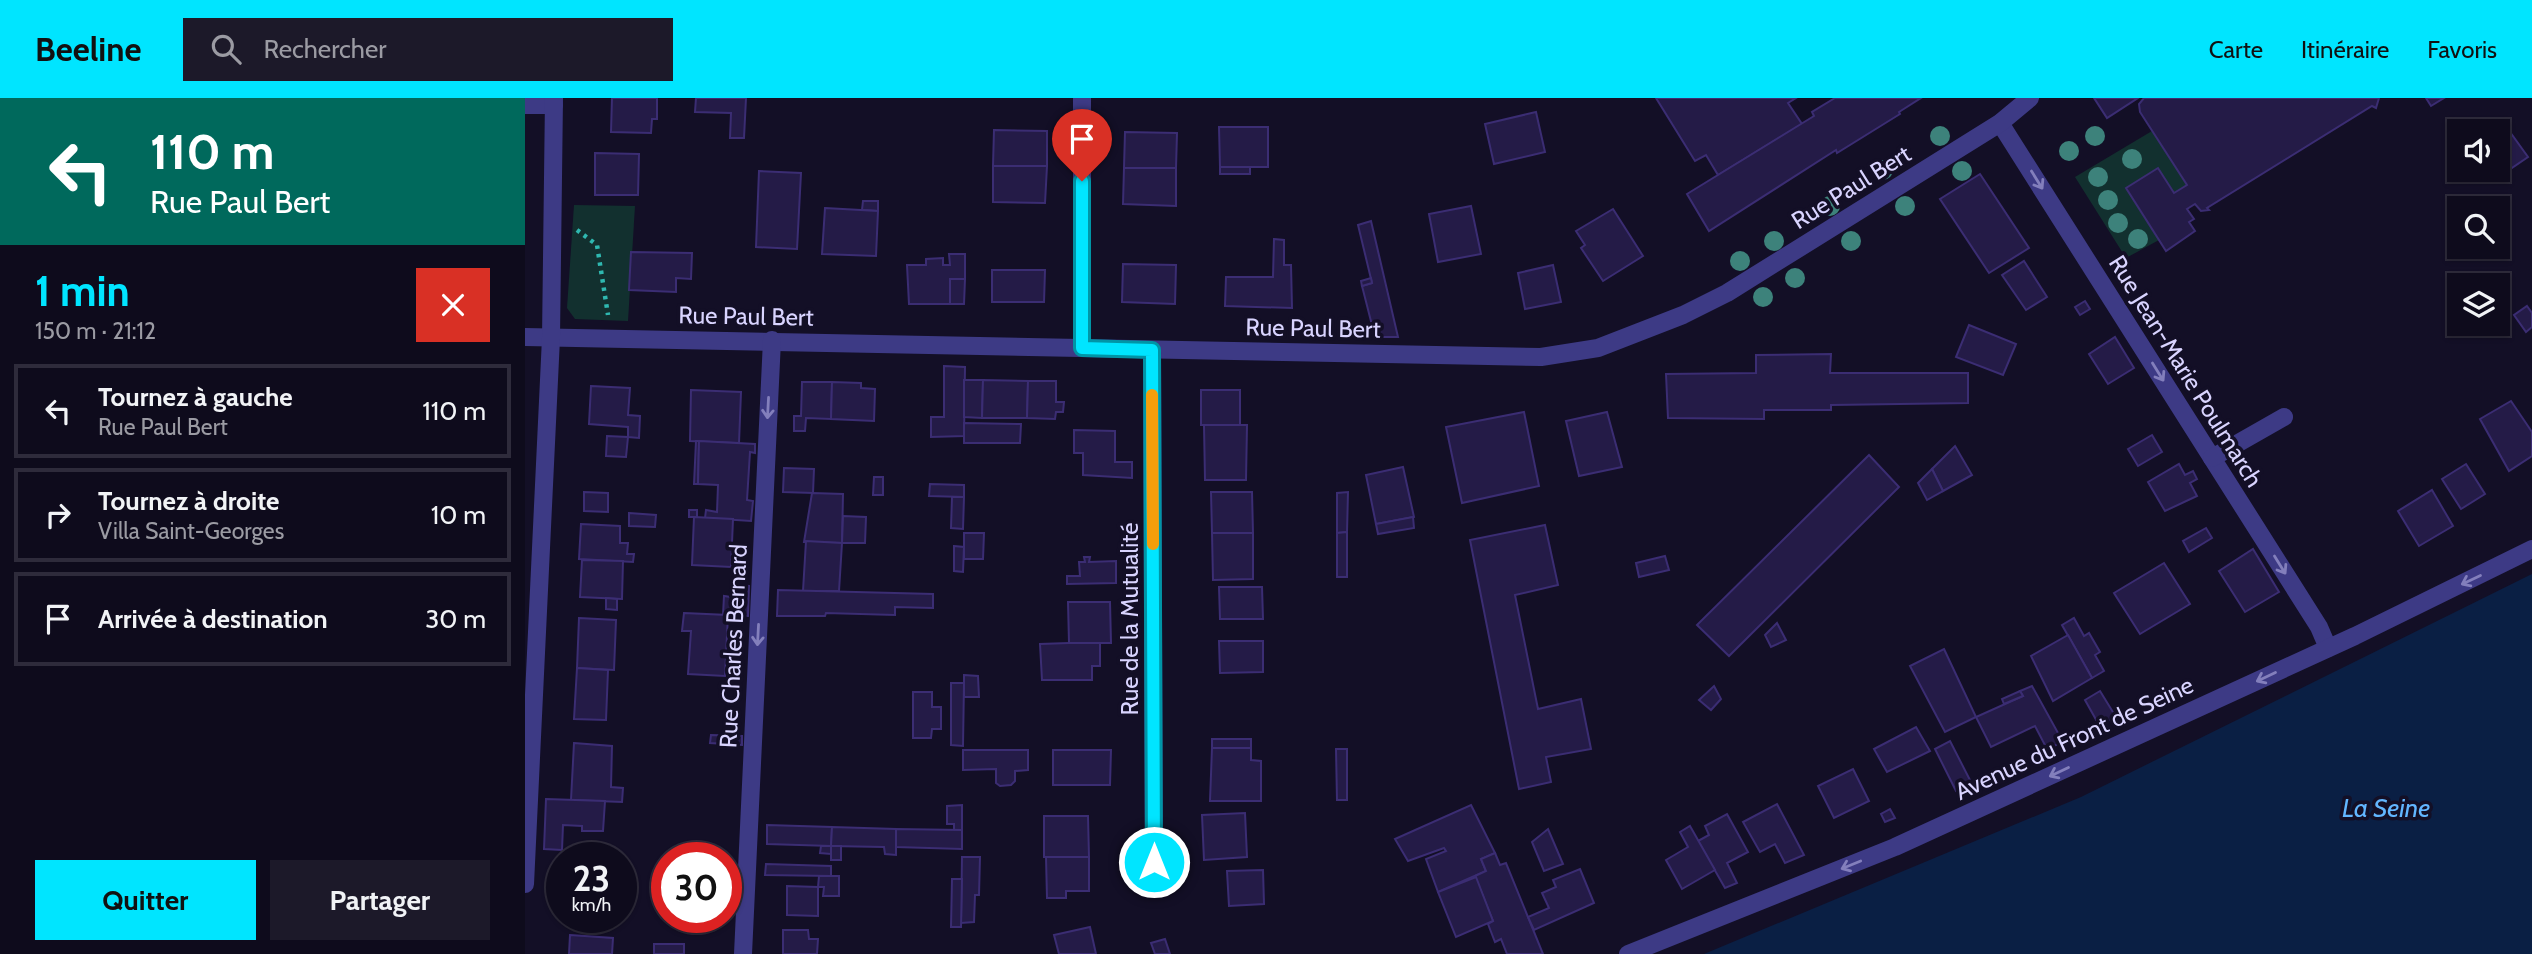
<!DOCTYPE html>
<html lang="fr">
<head>
<meta charset="utf-8">
<style>
	:root { --surface:#0e0b1c; --page:#1c1929; --text:#f1f3f6; --muted:#9b9ba3; --line:#2e2b3b; --accent:#00e5ff }
	body { margin:0; font-family:Cabin,sans-serif; background:var(--page); color:var(--text); height:100vh; display:flex; flex-direction:column; font-size:26px; white-space:nowrap }
	* { box-sizing:border-box; margin:0 }
	p { font-size:23px; color:var(--muted) }
	.icon { flex:none; width:38px; height:38px; fill:none; stroke:currentColor; stroke-width:2; stroke-linecap:round; stroke-linejoin:round }
	.map { position:relative; flex:1; overflow:hidden }
	.panel { display:flex; flex-direction:column; background:var(--surface); width:525px }
	.panel>* { flex:none }
	.hud { background:#00695c; color:#fff; overflow:hidden }
	.tools { position:absolute; left:1922px; top:21px; display:grid; gap:14px }
	.tools a { display:grid; place-items:center; width:63px; height:63px; border-radius:0px; background:var(--surface); box-shadow:0 2px 5px #0004,0 0 0 2px var(--line); font-size:35px }
	.speed { position:absolute; left:21px; top:744px; display:flex; gap:14px; font-size:35px; font-weight:700; text-align:center }
	.speed>* { display:grid; place-content:center; width:91px; height:91px; border-radius:50%; background:var(--surface); box-shadow:0 2px 5px #0004,0 0 0 2px var(--line); line-height:1 }
	.speed small { font-size:18px; font-weight:400 }
	.speed .limit { border:10px solid #d22; background:#fff; color:#111 }
	.pin { position:absolute; display:grid; place-items:center; width:60px; height:60px; color:#fff; margin:-72px -30px; border-radius:50% 50% 50% 0; rotate:-45deg; box-shadow:0 0 7px #0007 }
	.pin .icon { rotate:45deg }
	.me { position:absolute; width:77px; margin:-38px; rotate:0deg; stroke-linejoin:round; filter:drop-shadow(0 0 5px #0008) }
	.turn { display:flex; align-items:center; gap:24px; height:147px; padding:0 35px; font-size:32px }
	.turn .icon { width:91px; height:91px; stroke-width:2.5 }
	.turn b { display:block; font-size:49px; line-height:60px }
	.round { display:grid; place-items:center; flex:none; width:74px; height:74px; border-radius:0px; background:var(--page) }
	.summary { display:flex; align-items:center; justify-content:space-between; height:119px; padding:0 35px }
	h1 { font-size:42px; font-weight:800; line-height:52px; color:var(--accent) }
	.button { display:flex; gap:14px; margin-top:auto; padding:14px 35px }
	.button a { flex:1; height:80px; border-radius:0px; background:var(--accent); color:#111; font-size:28px; font-weight:800; line-height:80px; text-align:center }
	.button a+a { background:var(--page); color:var(--text) }
	ul { padding:0; list-style:none }
	li { display:flex; align-items:center; gap:21px; height:94px; margin:0 14px 10px; padding:0 21px; border:4px solid var(--line); border-radius:0px }
	li div { flex:1 }
	li b { display:block; font-size:26px }
	li em { font-style:normal }
	header { display:flex; align-items:center; gap:42px; box-sizing:border-box; height:98px; padding:0 35px; background:var(--accent); color:#111 }
	header strong { font-size:33px }
	nav { display:flex; gap:38px; margin-inline-start:auto; font-size:24px }
	.search { width:490px; height:63px; background:var(--page); display:flex; align-items:center; gap:18px; box-sizing:border-box; padding:0 24px; border-radius:0px; color:var(--muted); font-size:26px }
	main { display:flex; flex:1; min-height:0 }
	.map>svg:first-child { display:block }
	.green { fill:#12302f }
	.water { fill:#0a1f44 }
	.building { fill:#241b47; stroke:#3b2d73; stroke-width:2 }
	.lines { fill:none; stroke-linecap:round; stroke-linejoin:round }
	.path { stroke:#2fb8b0; stroke-width:4.5; stroke-dasharray:3.5 5; stroke-linecap:butt }
	.minor { stroke:#3d3a85; stroke-width:18 }
	.tree { fill:#3d827b }
	.oneway { stroke:#837fbc }
	.route-casing { stroke:#0095a6; stroke-width:18 }
	.route { stroke:#00e5ff; stroke-width:12 }
	.slow { stroke:#f59e0b; stroke-width:12 }
	.labels { text-anchor:middle; dominant-baseline:central; stroke-width:7; stroke-linejoin:round; paint-order:stroke }
	.street-label { font-size:24px; fill:#d9d4ff; stroke:#130f26 }
	.water-label { font-size:26px; font-style:italic; fill:#62b6ff; stroke:#130f26 }
</style>
</head>
<body>
<header>
<strong>Beeline</strong>
<div class="search"><svg class="icon" aria-label="search" viewBox="0 0 24 24"><circle cx="10" cy="10" r="6"/><path d="M15 15l6 6"/></svg>Rechercher</div>
<nav><a>Carte</a><a>Itinéraire</a><a>Favoris</a></nav>
</header>
<main>
<section class="panel">
<div class="hud">
<div class="turn"><svg class="icon" aria-label="left" viewBox="0 0 24 24"><path d="M17 20v-9H6M10 6l-5 5 5 5"/></svg><div><b>110 m</b>Rue Paul Bert</div></div>
</div>
<div class="summary"><div><h1>1 min</h1><p>150 m · 21:12</p></div><a class="round" style="background:#d93025;color:#fff"><svg class="icon" aria-label="close" viewBox="0 0 24 24"><path d="M6 6l12 12M18 6L6 18"/></svg></a></div>
<ul>
<li><svg class="icon" aria-label="left" viewBox="0 0 24 24"><path d="M17 20v-9H6M10 6l-5 5 5 5"/></svg><div><b>Tournez à gauche</b><p>Rue Paul Bert</p></div><em>110 m</em></li>
<li><svg class="icon" aria-label="right" viewBox="0 0 24 24"><path d="M7 20v-9h11M14 6l5 5-5 5"/></svg><div><b>Tournez à droite</b><p>Villa Saint-Georges</p></div><em>10 m</em></li>
<li><svg class="icon" aria-label="arrive" viewBox="0 0 24 24"><path d="M6 21V4h12l-3 4 3 4H6"/></svg><div><b>Arrivée à destination</b></div><em>30 m</em></li>
</ul>
<div class="button"><a>Quitter</a><a>Partager</a></div>
</section>
<div class="map">
<svg width="2007" height="856" viewBox="0 0 2007 856">
	<rect width="100%" height="100%" fill="#130f26"/>
	<g class="green">
		<path d="M1627,33L1662,87L1649,95L1633,70L1601,90L1634,142L1601,160L1550,79Z"/>
		<path d="M49,107L110,108L103,223L50,221L42,210Z"/>
	</g>
	<path class="water" d="M2007,476V856H1179L1556,699Z"/>
	<g class="building">
		<path d="M87,0H132V21H127L126,35L86,34Z"/>
		<path d="M171,0H221L219,40H205L206,15L170,14Z"/>
		<path d="M1131,0H1271L1263,5L1277,26L1193,77L1181,57L1170,63Z"/>
		<path d="M1310,0H1396L1374,14L1375,16L1312,55L1311,52L1184,133L1162,96L1289,18L1287,14Z"/>
		<path d="M1569,0H1613L1582,20Z"/>
		<path d="M1854,0L1851,10L1847,8L1682,110L1684,112L1676,113L1670,106L1662,111L1669,121L1664,124L1670,133L1641,153L1601,90L1633,70L1649,95L1662,87L1615,14L1614,6L1619,0Z"/>
		<path d="M1901,0H1919L1906,8Z"/>
		<path d="M1011,14L1020,54L969,66L960,26Z"/>
		<path d="M1980,27L2003,59L1975,78L1971,72L1972,33Z"/>
		<path d="M694,29H743V69H695Z"/>
		<path d="M469,32L522,33V68H468Z"/>
		<path d="M600,34L652,35L651,70H599Z"/>
		<path d="M70,55L114,56L113,97H70Z"/>
		<path d="M468,68H522L520,105L468,104Z"/>
		<rect x="695" y="69" width="30" height="7"/>
		<path d="M599,70H651V108L598,106Z"/>
		<path d="M234,73L276,75L272,151L231,149Z"/>
		<path d="M1455,76L1504,150L1464,175L1415,101Z"/>
		<path d="M338,103H353V113L337,112Z"/>
		<path d="M946,108L956,156L913,164L904,116Z"/>
		<path d="M300,110L353,113L351,158L297,156Z"/>
		<path d="M1088,111L1118,158L1078,183L1056,150L1060,147L1051,133Z"/>
		<path d="M846,123L873,239H850L837,188L847,185L833,127Z"/>
		<path d="M749,141L759,142V167H766L767,210L700,208L701,179H748Z"/>
		<path d="M106,154L167,155L166,181L151,180V194L104,192Z"/>
		<path d="M424,156H440V181H425V206H384L382,167H401V161L418,160V167H425Z"/>
		<path d="M1499,163L1522,199L1501,212L1477,177Z"/>
		<path d="M598,166L651,167L650,206L597,204Z"/>
		<path d="M1028,167L1036,204L1000,211L993,175Z"/>
		<path d="M467,172H520L519,204H467Z"/>
		<path d="M846,180L847,185L837,188L836,183Z"/>
		<path d="M425,181H440L439,206H425Z"/>
		<path d="M1560,203L1565,211L1555,217L1550,209Z"/>
		<path d="M2002,208L2007,215V229L2001,234L1989,217Z"/>
		<path d="M1444,227L1491,246L1478,277L1431,259Z"/>
		<path d="M1590,239L1609,270L1583,286L1564,256Z"/>
		<path d="M1306,256L1305,275H1443V305L1306,307V312H1239V321L1143,320L1141,276L1231,275V257Z"/>
		<path d="M419,268L440,269L439,338L406,339V319H419Z"/>
		<path d="M439,282H458L457,320L439,319Z"/>
		<path d="M458,282L503,283L502,320H457Z"/>
		<path d="M503,283H531V304H539L538,314H531L530,321L502,320Z"/>
		<path d="M277,284H307L306,321L281,320L280,333H269V318H276Z"/>
		<path d="M307,284L336,285V290L350,291L349,323L306,321Z"/>
		<path d="M66,288L105,290L103,317L115,318L114,340L103,339V329L64,326Z"/>
		<path d="M166,292L216,294L214,345L165,343Z"/>
		<rect x="676" y="292" width="39" height="35"/>
		<path d="M1986,303L2007,334V358L1984,373L1955,321Z"/>
		<path d="M999,314L1014,388L937,405L921,329Z"/>
		<path d="M1082,314L1097,369L1054,378L1041,323Z"/>
		<path d="M439,325L496,326L495,345H439Z"/>
		<path d="M679,327H722L721,382H680Z"/>
		<path d="M549,332L590,333V364H607V380L558,377V355H549Z"/>
		<path d="M1627,337L1637,354L1613,368L1603,351Z"/>
		<path d="M82,338L103,339L101,359L81,358Z"/>
		<path d="M171,343H174L173,386H169Z"/>
		<path d="M174,343L230,346V355L225,354L222,402L228,403L226,423L180,420L181,412L192,414L193,387L173,386Z"/>
		<path d="M1430,348L1447,377L1418,393L1407,371Z"/>
		<path d="M1344,357L1374,389L1204,558L1172,527Z"/>
		<path d="M1654,366L1660,377L1668,373L1672,381L1665,385L1672,398L1640,413L1623,384Z"/>
		<path d="M1941,366L1960,396L1936,411L1917,381Z"/>
		<path d="M878,369L889,419L851,426L841,377Z"/>
		<path d="M259,370L289,371L288,395L258,394Z"/>
		<path d="M1407,371L1418,393L1402,402L1393,385Z"/>
		<path d="M349,379H358V397H348Z"/>
		<path d="M405,386L439,387V399L404,398Z"/>
		<path d="M1907,392L1928,428L1894,448L1873,413Z"/>
		<path d="M59,394L83,395V414L59,413Z"/>
		<path d="M686,394H727L728,435H687Z"/>
		<path d="M823,394L822,434L812,435V395Z"/>
		<path d="M287,395L318,396L317,445L279,444Z"/>
		<path d="M427,399H439L438,431L426,430Z"/>
		<rect x="164" y="412" width="8" height="7"/>
		<path d="M104,415L131,417L130,429L104,428Z"/>
		<path d="M318,418L341,419L340,445H317Z"/>
		<path d="M169,419L208,421L206,469L167,467Z"/>
		<path d="M888,419L889,430L853,436L851,426Z"/>
		<path d="M56,426L95,428V445H103L102,456H109L108,464L54,461Z"/>
		<path d="M1020,427L1033,487L990,497L1013,611L1056,601L1066,651L1021,659L1026,684L994,691L945,442Z"/>
		<path d="M1681,430L1687,440L1664,454L1658,443Z"/>
		<path d="M822,434V479H812V435Z"/>
		<path d="M439,435H459L458,461H439Z"/>
		<path d="M687,435H728V481L688,482Z"/>
		<path d="M281,443L317,445L314,493H278Z"/>
		<path d="M429,448L439,449L438,474L429,473Z"/>
		<path d="M1728,451L1754,494L1720,514L1694,473Z"/>
		<path d="M1140,458L1144,472L1114,479L1111,465Z"/>
		<path d="M559,459H565L564,464L591,463V485L542,486V478H555L554,464H560Z"/>
		<path d="M57,462L98,463L97,501L55,499Z"/>
		<path d="M1639,465L1665,506L1615,536L1589,495Z"/>
		<path d="M206,487L224,488L223,518L198,517L199,498L206,499Z"/>
		<path d="M694,489H737L738,521H695Z"/>
		<path d="M253,492L408,496V510L370,509V517L301,515L300,518H252Z"/>
		<path d="M81,500L92,501V512L81,511Z"/>
		<path d="M543,504H585L586,545H544Z"/>
		<path d="M159,515L203,517L200,578L163,576L166,533H157Z"/>
		<path d="M54,520L91,522L89,572L52,570Z"/>
		<path d="M1549,520L1559,538L1564,535L1575,554L1570,557L1579,573L1567,580L1537,527Z"/>
		<path d="M1252,525L1261,542L1246,549L1240,537Z"/>
		<path d="M1543,537L1567,580L1528,603L1506,558Z"/>
		<path d="M694,543H738V574L695,575Z"/>
		<path d="M544,545H575V568H567V582H517L515,546Z"/>
		<path d="M1419,551L1451,619L1420,634L1385,568Z"/>
		<path d="M52,570L83,572L81,622L49,621Z"/>
		<path d="M439,577L453,578L454,599H439Z"/>
		<path d="M426,585H439L438,648L426,647Z"/>
		<path d="M1189,588L1196,601L1186,612L1174,602Z"/>
		<path d="M1507,588L1538,644L1522,651L1510,628L1466,649L1451,619L1498,598L1495,593Z"/>
		<path d="M1495,593L1498,598L1479,606L1477,601Z"/>
		<path d="M1575,593L1591,619L1574,627L1560,602Z"/>
		<path d="M388,594H407V609H416V631H407L406,640H388Z"/>
		<path d="M1391,629L1405,653L1362,674L1349,651Z"/>
		<path d="M186,637L217,638V647L185,645Z"/>
		<rect x="687" y="641" width="39" height="9"/>
		<path d="M1425,643L1447,686L1431,693L1410,651Z"/>
		<path d="M49,645L87,648L86,689L98,690L97,704L46,702Z"/>
		<path d="M687,650H726V662L736,663V703H685Z"/>
		<path d="M811,651H822V702H812Z"/>
		<path d="M438,652H503V672L490,673V683L486,687L475,688L471,685V671L438,672Z"/>
		<path d="M528,652H586L585,687H528Z"/>
		<path d="M1328,671L1344,703L1309,720L1293,688Z"/>
		<path d="M21,701L80,703L78,733H57V728L38,727L37,752L19,751Z"/>
		<path d="M1252,706L1279,757L1260,765L1250,746L1235,754L1218,724Z"/>
		<path d="M437,707V732H429V726H422V708Z"/>
		<path d="M946,707L970,755L956,761L961,773L913,794L901,761L921,753L919,750L883,763L870,741Z"/>
		<path d="M1365,711L1370,720L1360,724L1356,716Z"/>
		<path d="M720,715L722,759L679,762L677,717Z"/>
		<path d="M1202,716L1223,754L1202,765L1212,785L1200,790L1173,743L1184,737L1180,728Z"/>
		<path d="M519,718H563L564,759H519Z"/>
		<path d="M242,727L307,729L306,748L242,746Z"/>
		<path d="M1165,728L1190,772L1157,791L1141,762L1163,749L1155,734Z"/>
		<path d="M307,729L371,731V757L360,756L359,749L306,748Z"/>
		<path d="M371,731L437,732V751L371,749Z"/>
		<path d="M1023,731L1038,766L1019,773L1007,744Z"/>
		<path d="M296,748H306V756L295,755Z"/>
		<rect x="306" y="748" width="10" height="14"/>
		<path d="M160,754L193,756V760H159Z"/>
		<path d="M970,755L975,767L981,765L1018,856H982L976,841L970,844L963,826L968,823L950,778L961,773L956,761Z"/>
		<path d="M437,759H455L454,797H450L449,824L436,825Z"/>
		<path d="M521,759H564V793H541V800H522Z"/>
		<path d="M241,766L306,768V778L240,777Z"/>
		<path d="M1055,771L1069,805L1009,832L1003,819L1024,810L1017,795L1031,789L1028,782Z"/>
		<path d="M738,772L739,806L704,808L702,773Z"/>
		<path d="M294,778H314V798H298L299,789H293Z"/>
		<path d="M951,779L968,823L931,839L913,794Z"/>
		<path d="M427,781H437L436,829H426Z"/>
		<path d="M262,788L293,789V818L262,817Z"/>
		<path d="M157,819H190V832L157,830Z"/>
		<path d="M565,829L571,856H534L529,837Z"/>
		<path d="M258,832H283L284,841H293L292,856H258Z"/>
		<path d="M45,837L88,840L87,856H44Z"/>
		<path d="M640,841L645,856H630L626,845Z"/>
		<rect x="129" y="846" width="30" height="10"/>
	</g>
	<g class="lines">
		<path class="path" d="M52,132L72,147L83,217"/>
		<g class="minor">
			<path d="M557,0V250"/>
			<path d="M0,7H29"/>
			<path d="M1475,25L1794,529L1803,550"/>
			<path d="M0,239L1016,259L1073,250L1158,217L1202,195L1475,25L1505,0"/>
			<path d="M627,252L629,790"/>
			<path d="M1687,360L1759,319"/>
			<path d="M0,786L26,240L29,0"/>
			<path d="M218,856L247,242"/>
			<path d="M1103,856L1370,749L1830,538L2007,451"/>
		</g>
	</g>
	<g class="tree">
		<circle cx="1415" cy="38" r="10"/>
		<circle cx="1570" cy="38" r="10"/>
		<circle cx="1544" cy="53" r="10"/>
		<circle cx="1607" cy="61" r="10"/>
		<circle cx="1358" cy="72" r="10"/>
		<circle cx="1437" cy="73" r="10"/>
		<circle cx="1573" cy="79" r="10"/>
		<circle cx="1583" cy="102" r="10"/>
		<circle cx="1305" cy="108" r="10"/>
		<circle cx="1380" cy="108" r="10"/>
		<circle cx="1593" cy="125" r="10"/>
		<circle cx="1613" cy="141" r="10"/>
		<circle cx="1249" cy="143" r="10"/>
		<circle cx="1326" cy="143" r="10"/>
		<circle cx="1215" cy="163" r="10"/>
		<circle cx="1270" cy="180" r="10"/>
		<circle cx="1238" cy="199" r="10"/>
	</g>
	<defs><path id="oneway-shaft" d="M-6 0H5M1.5-3L5.5 0L1.5 3" fill="none" stroke-width="1.6" stroke-linecap="round" stroke-linejoin="round" transform="scale(1.75)"/></defs>
	<g class="oneway">
		<use href="#oneway-shaft" transform="translate(1512 82) rotate(58)"/>
		<use href="#oneway-shaft" transform="translate(1633 274) rotate(58)"/>
		<use href="#oneway-shaft" transform="translate(243 310) rotate(93)"/>
		<use href="#oneway-shaft" transform="translate(1755 467) rotate(58)"/>
		<use href="#oneway-shaft" transform="translate(1946 482) rotate(155)"/>
		<use href="#oneway-shaft" transform="translate(233 537) rotate(93)"/>
		<use href="#oneway-shaft" transform="translate(1741 579) rotate(155)"/>
		<use href="#oneway-shaft" transform="translate(1534 674) rotate(155)"/>
		<use href="#oneway-shaft" transform="translate(1326 767) rotate(158)"/>
	</g>
	<g class="lines">
		<defs>
			<path id="route" d="M557,83V250L627,252L629,764"/>
		</defs>
		<use href="#route" class="route-casing"/>
		<use href="#route" class="route"/>
		<path class="slow" d="M627,297L628,446"/>
	</g>
	<g class="labels">
		<g class="street-label">
			<text transform="translate(1326 89) rotate(-32)">Rue Paul Bert</text>
			<text transform="translate(221 218) rotate(1)">Rue Paul Bert</text>
			<text transform="translate(788 230) rotate(1)">Rue Paul Bert</text>
			<text transform="translate(1661 273) rotate(58)">Rue Jean-Marie Poulmarch</text>
			<text transform="translate(604 521) rotate(-90)">Rue de la Mutualité</text>
			<text transform="translate(208 548) rotate(-87)">Rue Charles Bernard</text>
			<text transform="translate(1549 640) rotate(-25)">Avenue du Front de Seine</text>
		</g>
		<g class="water-label">
			<text x="1861" y="710">La Seine</text>
		</g>
	</g>
</svg>
<div class="tools">
<a><svg class="icon" aria-label="sound" viewBox="0 0 24 24"><path d="M4 9h4l5-4v14l-5-4H4zM17 9q2 3 0 6"/></svg></a>
<a><svg class="icon" aria-label="search" viewBox="0 0 24 24"><circle cx="10" cy="10" r="6"/><path d="M15 15l6 6"/></svg></a>
<a><svg class="icon" aria-label="layers" viewBox="0 0 24 24"><path d="M12 4l9 5-9 5-9-5zM3 14l9 5 9-5"/></svg></a>
</div>
<div class="speed"><div>23<small>km/h</small></div><div class="limit">30</div></div>
<div class="pin" style="left:557px;top:83px;background:#d93025"><svg class="icon" aria-label="arrive" viewBox="0 0 24 24"><path d="M6 21V4h12l-3 4 3 4H6"/></svg></div>
<svg class="me" style="left:629px;top:764px" viewBox="-20 -20 40 40"><circle r="17" fill="#00e5ff" stroke="#fff" stroke-width="3"/><path d="M0-11L8 9 0 5-8 9z" fill="#fff"/></svg>
</div>
</main>
</body>
</html>
